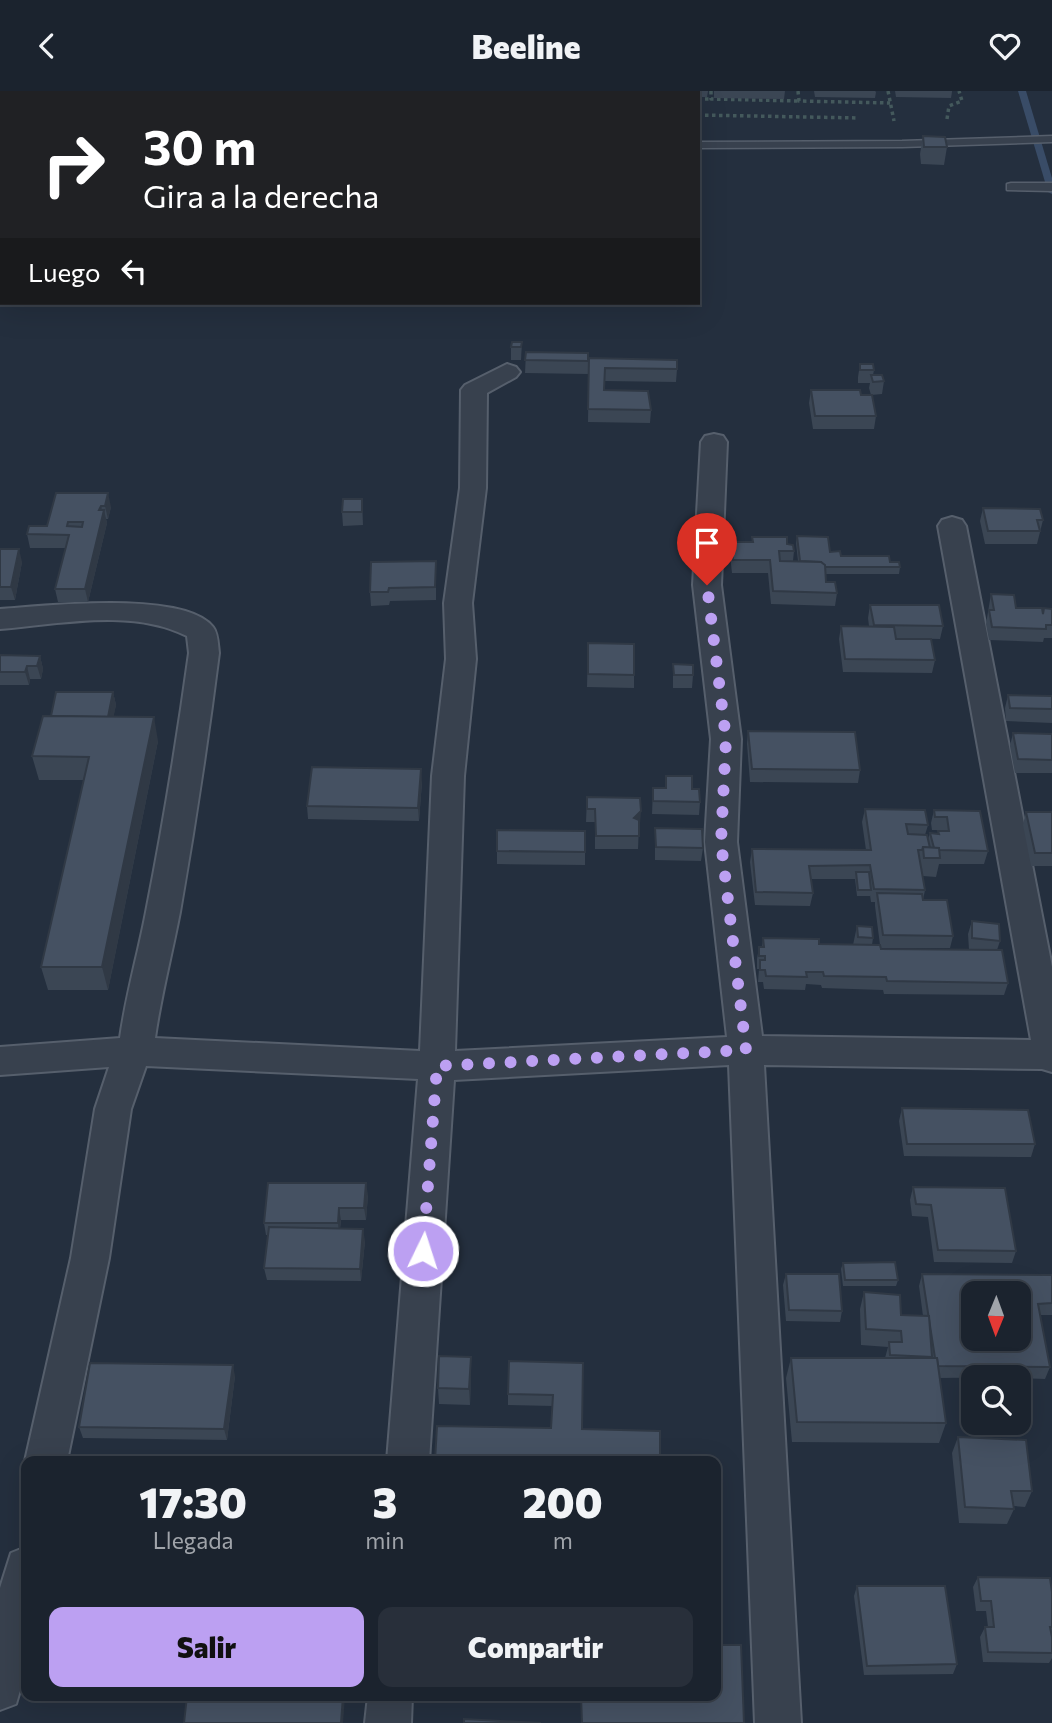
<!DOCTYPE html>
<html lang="es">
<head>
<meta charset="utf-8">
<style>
	:root { --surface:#1b232e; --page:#282f3a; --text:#f1f3f6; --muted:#a0a4aa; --line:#39404a; --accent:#bca0f2 }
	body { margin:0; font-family:Commissioner,sans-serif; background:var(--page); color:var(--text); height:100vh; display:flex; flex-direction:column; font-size:26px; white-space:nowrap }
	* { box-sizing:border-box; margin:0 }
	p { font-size:23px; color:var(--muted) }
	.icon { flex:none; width:38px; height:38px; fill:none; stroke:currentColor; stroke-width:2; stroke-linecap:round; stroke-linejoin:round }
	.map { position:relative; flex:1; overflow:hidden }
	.drawer { position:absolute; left:21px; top:1365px; width:700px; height:245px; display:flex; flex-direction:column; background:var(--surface); border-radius:14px; box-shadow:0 7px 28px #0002,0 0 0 2px var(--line) }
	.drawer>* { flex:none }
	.guide { position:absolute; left:0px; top:0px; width:700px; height:214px; box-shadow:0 7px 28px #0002,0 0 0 2px var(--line); background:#202124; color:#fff; overflow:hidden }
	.needle { width:46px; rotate:181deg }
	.tools { position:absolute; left:961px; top:1190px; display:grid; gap:14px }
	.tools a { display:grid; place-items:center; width:70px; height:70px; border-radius:14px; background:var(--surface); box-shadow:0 7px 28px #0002,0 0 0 2px var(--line); font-size:35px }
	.pin { position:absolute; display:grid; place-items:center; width:60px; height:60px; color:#fff; margin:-72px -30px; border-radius:50% 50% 50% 0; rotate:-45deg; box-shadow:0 0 7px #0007 }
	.pin .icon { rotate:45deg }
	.me { position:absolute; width:77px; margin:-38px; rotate:4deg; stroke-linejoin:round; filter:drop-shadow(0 0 5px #0008) }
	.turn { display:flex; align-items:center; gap:24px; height:147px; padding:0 28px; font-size:32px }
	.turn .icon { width:91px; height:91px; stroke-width:2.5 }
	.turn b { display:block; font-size:49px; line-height:60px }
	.then { display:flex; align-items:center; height:66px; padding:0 28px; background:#0003; gap:14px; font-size:26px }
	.eta { display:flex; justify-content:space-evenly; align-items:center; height:119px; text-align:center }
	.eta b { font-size:42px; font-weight:800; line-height:49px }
	.cta { display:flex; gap:14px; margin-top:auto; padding:14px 28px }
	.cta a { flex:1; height:80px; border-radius:14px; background:var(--accent); color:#111; font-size:28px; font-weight:800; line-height:80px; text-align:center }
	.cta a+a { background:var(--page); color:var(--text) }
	header { display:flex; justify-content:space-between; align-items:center; height:91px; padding:0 28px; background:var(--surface); font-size:32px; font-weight:800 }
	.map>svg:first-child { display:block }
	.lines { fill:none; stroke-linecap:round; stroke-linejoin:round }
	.stream { fill:#394c67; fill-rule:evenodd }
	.lane-casing { stroke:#565f6c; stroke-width:3 }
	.street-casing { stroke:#565f6c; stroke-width:4 }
	.path { stroke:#44595c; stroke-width:3.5; stroke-dasharray:3.5 3.5; stroke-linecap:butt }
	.lane { fill:#38414e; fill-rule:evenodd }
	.street { fill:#38414e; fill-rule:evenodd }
	.wall { fill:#3b4654 }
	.shaded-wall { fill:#303945 }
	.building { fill:#455162; stroke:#303945; stroke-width:2; fill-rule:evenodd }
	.route { stroke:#bca0f2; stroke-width:12; stroke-dasharray:0 21.6 }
</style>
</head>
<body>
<header><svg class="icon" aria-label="back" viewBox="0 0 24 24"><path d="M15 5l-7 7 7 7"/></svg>Beeline<svg class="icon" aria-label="heart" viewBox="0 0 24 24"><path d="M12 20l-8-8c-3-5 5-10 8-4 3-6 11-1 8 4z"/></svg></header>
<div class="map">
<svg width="1052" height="1632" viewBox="0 0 1052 1632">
	<rect width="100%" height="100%" fill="#242f3e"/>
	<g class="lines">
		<path class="stream" d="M1018,0H1026L1052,87V103L1048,101Z"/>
		<defs>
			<g id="lane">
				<path d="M1052,45V51L902,56L698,57V51L902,50Z"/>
				<rect x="0" y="51" width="2" height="6"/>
				<path d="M1011,92H1052V100L1007,99V93Z"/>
			</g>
			<g id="street">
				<path d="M507,273L516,276L520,281L516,286L487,302L486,397L472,512L476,568L464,685L455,960L727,946L705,751L711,648L693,494L701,351L705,345L714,343L723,345L727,351L721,494L741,648L737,751L762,945L1031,949L938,435L942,429L952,426L962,429L966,435L1052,876V981L1042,978L764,974L801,1632H755L729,974L454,989L429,1370H387L418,988L146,975L131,1018L109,1167L67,1370L26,1372L25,1370L71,1167L95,1018L109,976L0,984V956L120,947C126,904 138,863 146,821C163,735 177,649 189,562L187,545C132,517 59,533 0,538V518C44,515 184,499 213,536C218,542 218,554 219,562C208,649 195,735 180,821C172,863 161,904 155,947L420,960L432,685L446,568L444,512L460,397L461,299L465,294Z"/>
				<path d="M26,1456V1579L16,1613L0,1619V1497L11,1462Z"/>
				<path d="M368,1605H412L411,1632H365Z"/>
			</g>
		</defs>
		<use href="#lane" class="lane-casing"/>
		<use href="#street" class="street-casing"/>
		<g class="path">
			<path d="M711,0V8L799,10"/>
			<path d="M798,0L799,10L890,12"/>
			<path d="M888,0L894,30"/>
			<path d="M698,8H711"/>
			<path d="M698,24L859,27"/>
			<path d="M947,28L949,15L962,10L959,0"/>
		</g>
		<use href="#lane" class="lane"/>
		<use href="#street" class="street"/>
	</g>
	<g class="wall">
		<rect x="547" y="0" width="61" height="2"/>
		<rect x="613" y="0" width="28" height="2"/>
		<path d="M674,0H708L707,6H698V2H674Z"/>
		<path d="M714,0H785L784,8L714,7Z"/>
		<path d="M814,0H875L876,1L875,7L815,6Z"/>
		<path d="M895,0H952V1L951,7L896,6Z"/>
		<path d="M923,45L947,56L944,74L921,73L920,63Z"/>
		<path d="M522,251L521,269H511V256Z"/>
		<path d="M526,261L588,262V283L525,282Z"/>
		<path d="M589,267L677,278L676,291L604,290V299L651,319L650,332L588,331Z"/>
		<path d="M860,273L874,279L873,284L884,290L882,303L871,304L869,297L870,292H858V286Z"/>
		<path d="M811,299L861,304L876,325L874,338H813L809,312Z"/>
		<path d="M56,402L111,416L108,428H106L107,432L88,511H58L55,498L66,457H30L27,443L47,435Z"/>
		<path d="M362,408L363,434L343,435L342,421Z"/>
		<path d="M983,417L1043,429L1037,453H985L980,430Z"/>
		<path d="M797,445L841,465L890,471L900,476L899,483H825L826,491L837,502L835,515L771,513L768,482H732L730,464L731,451H752V446L787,453L794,460L793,470H798L796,452Z"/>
		<path d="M0,458L22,471L15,509H0Z"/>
		<path d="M436,470V509L390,510L389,514L371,515L370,501Z"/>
		<path d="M991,503L1016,517L1043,520L1052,518V547H1044L1043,551L989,549L986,533Z"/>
		<path d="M870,514L943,535L940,548L896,547L935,569L932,582L843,581L839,548L841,535H869L868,527Z"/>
		<path d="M588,552L634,584V597L587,596Z"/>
		<path d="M0,564L40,565L43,578L41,588H30L29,594H0Z"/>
		<path d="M673,573L693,584L692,597H673Z"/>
		<path d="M113,601L116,614L113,626L158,650L108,899H48L41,876L84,689H39L32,665L51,625Z"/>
		<path d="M1008,604L1052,605V632L1006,630L1005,617Z"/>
		<path d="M748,640L860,679L858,692L750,691L747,653Z"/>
		<path d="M1013,642L1052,643V682H1015L1010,655Z"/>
		<path d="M666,685L692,698L700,711L699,724L652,723L653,697H665Z"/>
		<path d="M422,691L419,730L308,728L307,715Z"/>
		<path d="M587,706L640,733L639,734L638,758H595V731H586Z"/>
		<path d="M865,718L928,734L925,744L928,748L930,742H938V740H944V739H932L931,732L934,719L980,720L988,760L984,773H939L936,786L923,785L925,799L923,809L953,845L950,857H881V858L969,859L968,843L972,830L1000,850L997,859L1008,892L1004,904L884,903L883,899L822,897L821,894L806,893L805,899L764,898L763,891H758L759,878H757V868L759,856H762L763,847L819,853L853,854L857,835L873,847L872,854H880L875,815V811H871L870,804V805H857L855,788H810L813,802L810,815L755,814L750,771L752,758L866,759L862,731Z"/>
		<path d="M1026,721H1052V775H1031L1023,734Z"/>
		<path d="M655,737L703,757L701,770L655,769Z"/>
		<path d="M585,740V774L497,773V760Z"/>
		<path d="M902,1017L1035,1053L1031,1066L904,1065L899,1030Z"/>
		<path d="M913,1096L1016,1160L1012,1172L934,1171L928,1126L912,1125L910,1109Z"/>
		<path d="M368,1104L366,1129H341L340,1138L365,1150L361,1190L267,1189L264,1177L268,1144H266L264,1132Z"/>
		<path d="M843,1172L898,1189L896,1195H843L841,1178Z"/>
		<path d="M786,1183L842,1220L840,1231L786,1230L783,1194Z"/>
		<path d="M922,1183L1052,1184V1224H1040L1050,1276L1045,1288L1018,1287V1286L940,1287L946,1332L939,1352L792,1351L786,1287L791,1267H885L888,1256L861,1254L860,1218L864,1201L901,1224L923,1225L919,1195Z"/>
		<path d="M471,1266V1282L470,1314L439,1313L438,1297Z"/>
		<path d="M583,1272L582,1338L551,1337L553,1315L508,1314V1303Z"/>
		<path d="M235,1285L227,1349L83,1347L79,1336Z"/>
		<path d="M958,1346L1032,1400L1025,1416L1014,1415V1418L1007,1433L959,1432L952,1362Z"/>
		<path d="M978,1486L1052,1501V1567L1049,1572L983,1571L980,1546L985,1536H988L986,1520H976L973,1496Z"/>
		<path d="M857,1495L957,1573L953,1583L864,1584L854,1505Z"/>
		<rect x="427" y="1605" width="30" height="5"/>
	</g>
	<g class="shaded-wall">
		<path d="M108,402L111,416L108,428L105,415Z"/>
		<path d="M101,415L103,424L104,419L107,432L88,511L85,498Z"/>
		<path d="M19,458L22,471L15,509L11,496Z"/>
		<path d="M40,565L43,578L41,588L37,575Z"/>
		<path d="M27,575L30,588L29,594L25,581Z"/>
		<path d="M113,601L116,614L109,649L106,636Z"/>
		<path d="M154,626L158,650L108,899L102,876Z"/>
		<path d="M421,678L422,691L419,730L418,717Z"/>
		<path d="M641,720L640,733L633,740L634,727Z"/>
		<path d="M366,1092L368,1104L366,1129L364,1117Z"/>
		<path d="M339,1117L341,1129L339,1144L338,1132Z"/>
		<path d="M363,1138L365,1150L361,1190L360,1178Z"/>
		<path d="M471,1266V1282L470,1314L469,1298Z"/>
		<path d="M233,1274L235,1285L227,1349L224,1338Z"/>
		<path d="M343,1605H345L343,1632H341Z"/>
	</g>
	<g class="building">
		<path d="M37,0H191L190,2H36Z"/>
		<rect x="211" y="0" width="67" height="2"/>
		<rect x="329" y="0" width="39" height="2"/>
		<rect x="389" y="0" width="70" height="2"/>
		<path d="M476,0H518L517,2H476Z"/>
		<path d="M923,45L945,46L947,56H924Z"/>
		<path d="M512,251H522L521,256H511Z"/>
		<path d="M526,261L588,262V270L525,269Z"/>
		<path d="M589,267L677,269V278L605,277L604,299L648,300L651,319L588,318Z"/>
		<path d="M860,273H873L874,279H860Z"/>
		<path d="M871,284H882L884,290L873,291Z"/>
		<path d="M811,299H860L861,304H872L876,325H815Z"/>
		<path d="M56,402H108L105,415H101L99,419H104L85,498H55L69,444L27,443L29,435H47ZM68,431H83L82,436L67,435Z"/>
		<path d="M343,408H362V421H342Z"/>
		<path d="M983,417L1040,418L1043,429H1037L1040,440H988Z"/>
		<path d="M797,445L828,446L830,461L840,460L841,465H889L890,471H899L900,476H825L821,471L800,470Z"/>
		<path d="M752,446H787V453L793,454L794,460H779L780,470L821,471L825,474L826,491H835L837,502L773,500L770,469H733L731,451H753Z"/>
		<path d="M0,458H19L11,496H0Z"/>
		<path d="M436,470L435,496L389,497L388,501H370L371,471Z"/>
		<path d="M991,503L1014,504L1016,517H1042L1043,523L1044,517L1052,518V534H1046V538L992,536L989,519H994Z"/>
		<path d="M870,514H939L943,535L874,534Z"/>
		<path d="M841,535L894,536L896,548H931L935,569L845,568Z"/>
		<path d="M588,552L634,553V584L588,583Z"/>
		<path d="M0,564L40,565L37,575H27L25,581H0Z"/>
		<path d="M673,573L693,574V584H674Z"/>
		<path d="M56,601H113L108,626L51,625Z"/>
		<path d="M1008,604L1052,605V618L1010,617Z"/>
		<path d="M43,625L154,626L102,876H41L89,666L32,665Z"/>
		<path d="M748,640L855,641L860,679L752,678Z"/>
		<path d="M1013,642L1052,643V669L1018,668Z"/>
		<path d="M312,676L421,678L418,717L307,715Z"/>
		<path d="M666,685H692V698H699L700,711L653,710V697H666Z"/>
		<path d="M587,706L640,707L641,720L634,727L639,729V745H596L595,718H587Z"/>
		<path d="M865,718L925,719L928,734L906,733L908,743L927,744L930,757L923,756L922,759H918L925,799L874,798L870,774L809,775L813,802L756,801L752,758L871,759Z"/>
		<path d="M934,719L980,720L988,760L939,759V757H934L930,742L939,743L938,740H949L947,726H935Z"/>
		<path d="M1026,721H1052V762H1035Z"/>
		<path d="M655,737L702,738L703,757L656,756Z"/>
		<path d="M497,739L585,740V761L497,760Z"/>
		<path d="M923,756L939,757L940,767H924Z"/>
		<path d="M856,781H869L871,799H858Z"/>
		<path d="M877,802L922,803L923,809H947L953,845L883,844Z"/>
		<path d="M972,830L999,833L1000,850L972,847Z"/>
		<path d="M857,835L872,836L873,847L858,846Z"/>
		<path d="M763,847L819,848V853L880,854L881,858L1002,859L1008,892L887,890L886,886L824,885L823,881H806L807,886L766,885L765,879H760V869H765V865H759V856H764Z"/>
		<path d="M902,1017L1028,1019L1035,1053H907Z"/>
		<path d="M268,1092H366L364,1117H339L338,1132H264Z"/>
		<path d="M913,1096L1005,1097L1016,1160L938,1159L931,1114L916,1113Z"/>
		<path d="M269,1136L363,1138L360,1178L264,1177Z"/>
		<path d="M895,1171L898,1189H845L843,1172Z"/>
		<path d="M786,1183H839L842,1220L789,1219Z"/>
		<path d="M922,1183L1052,1184V1212L1038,1213L1050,1276L938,1275L937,1267H935ZM973,1202H1018V1248H973Z"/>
		<path d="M864,1201L900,1204L901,1224L929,1225L932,1266L890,1264L889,1251H902L901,1240L866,1238Z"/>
		<path d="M439,1265L471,1266L469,1298L438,1297Z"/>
		<path d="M791,1267H937L946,1332L797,1331Z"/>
		<path d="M509,1270L583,1272L582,1338L660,1340V1370H435L437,1335L551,1337L553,1304L508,1303Z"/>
		<path d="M90,1272L233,1274L224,1338L79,1336Z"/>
		<path d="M958,1346L1026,1349L1032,1400H1011L1014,1418L965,1416Z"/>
		<path d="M978,1486L1050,1487L1052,1501V1536H1050L1052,1546V1562L988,1561L985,1536H994L991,1510H981Z"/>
		<path d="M857,1495H945L957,1573L867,1575Z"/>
		<path d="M716,1554H741L744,1632H582L581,1605H716Z"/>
		<path d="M187,1605H343L341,1632H184Z"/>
		<path d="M464,1628L541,1632H464Z"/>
	</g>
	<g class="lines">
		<path class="route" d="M423,1160L437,975L746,959L721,751L726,648L707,494"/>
	</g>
</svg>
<div class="tools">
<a><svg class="needle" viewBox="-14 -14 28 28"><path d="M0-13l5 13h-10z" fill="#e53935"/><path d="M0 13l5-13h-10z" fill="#a0a4aa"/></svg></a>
<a><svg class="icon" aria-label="search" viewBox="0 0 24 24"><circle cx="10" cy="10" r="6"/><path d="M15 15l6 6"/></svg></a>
</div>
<div class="pin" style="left:707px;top:494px;background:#d93025"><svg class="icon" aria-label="arrive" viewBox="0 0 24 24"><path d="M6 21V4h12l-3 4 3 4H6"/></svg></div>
<svg class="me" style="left:423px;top:1160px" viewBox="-20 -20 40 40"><circle r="17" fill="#bca0f2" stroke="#fff" stroke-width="3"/><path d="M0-11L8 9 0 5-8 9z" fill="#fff"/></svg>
<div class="guide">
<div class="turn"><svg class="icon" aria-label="right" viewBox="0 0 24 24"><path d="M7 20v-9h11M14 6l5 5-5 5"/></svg><div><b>30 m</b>Gira a la derecha</div></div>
<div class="then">Luego<svg class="icon" aria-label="left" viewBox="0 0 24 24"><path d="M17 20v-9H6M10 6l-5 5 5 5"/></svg></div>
</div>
<section class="drawer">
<div class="eta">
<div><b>17:30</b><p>Llegada</p></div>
<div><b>3</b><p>min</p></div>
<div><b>200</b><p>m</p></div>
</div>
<div class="cta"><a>Salir</a><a>Compartir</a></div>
</section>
</div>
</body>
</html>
